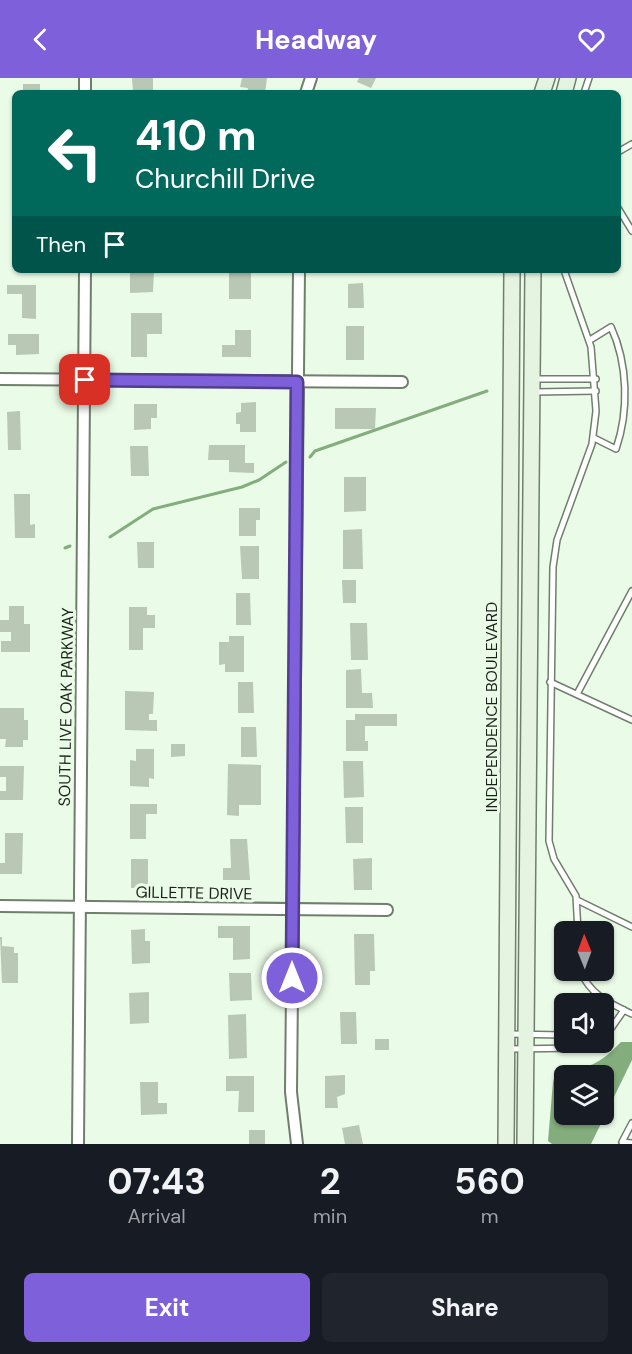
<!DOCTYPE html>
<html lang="en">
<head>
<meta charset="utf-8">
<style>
	:root { --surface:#171b24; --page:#20242c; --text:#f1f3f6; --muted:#9ea1a6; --accent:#7e60da }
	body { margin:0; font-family:"DM Sans",sans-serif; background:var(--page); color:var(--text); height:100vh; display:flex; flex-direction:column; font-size:22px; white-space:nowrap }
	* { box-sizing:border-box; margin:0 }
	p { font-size:20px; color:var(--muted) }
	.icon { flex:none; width:33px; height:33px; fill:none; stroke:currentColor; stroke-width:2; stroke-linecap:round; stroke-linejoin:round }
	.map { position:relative; height:1066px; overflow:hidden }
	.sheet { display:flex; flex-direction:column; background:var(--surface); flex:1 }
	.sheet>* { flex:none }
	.top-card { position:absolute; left:12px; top:12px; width:609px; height:183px; border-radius:9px; box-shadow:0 2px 4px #0004; background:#00695c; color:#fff; overflow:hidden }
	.needle { width:39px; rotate:359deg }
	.controls { position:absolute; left:554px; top:843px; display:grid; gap:12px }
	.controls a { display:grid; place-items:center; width:60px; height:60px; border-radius:9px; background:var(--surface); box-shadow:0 2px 4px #0004; font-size:30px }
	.pin { position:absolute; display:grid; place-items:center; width:51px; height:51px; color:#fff; margin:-26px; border-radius:12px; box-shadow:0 3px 9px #0006 }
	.me { position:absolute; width:66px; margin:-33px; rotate:0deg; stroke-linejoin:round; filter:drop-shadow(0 0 4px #0008) }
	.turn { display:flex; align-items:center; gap:21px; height:126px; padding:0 24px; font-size:27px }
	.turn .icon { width:78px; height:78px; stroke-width:2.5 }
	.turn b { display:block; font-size:42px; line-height:51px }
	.then { display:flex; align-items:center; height:57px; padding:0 24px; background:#0003; gap:12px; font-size:22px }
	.eta { display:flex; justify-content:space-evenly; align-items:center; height:102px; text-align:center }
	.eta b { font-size:36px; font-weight:700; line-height:42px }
	.button { display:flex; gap:12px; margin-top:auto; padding:12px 24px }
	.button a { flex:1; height:69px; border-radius:9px; background:var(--accent); color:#fff; font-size:24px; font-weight:700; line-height:69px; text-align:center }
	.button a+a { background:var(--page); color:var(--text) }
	header { display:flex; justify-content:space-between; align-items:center; height:78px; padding:0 24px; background:var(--accent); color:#fff; font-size:27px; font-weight:700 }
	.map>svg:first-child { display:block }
	.water { fill:#83ad7c; fill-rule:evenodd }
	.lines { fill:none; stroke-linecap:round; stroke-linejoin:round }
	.stream { stroke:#83ad7c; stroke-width:3 }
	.building { fill:#b8c8b5 }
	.lane-casing { stroke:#707f6d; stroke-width:8 }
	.street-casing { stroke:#707f6d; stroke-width:14 }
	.secondary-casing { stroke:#707f6d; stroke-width:18 }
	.lane { stroke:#fff; stroke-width:5 }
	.street { stroke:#fff; stroke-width:10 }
	.secondary { stroke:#e4f4e1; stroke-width:15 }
	.route-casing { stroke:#523e8e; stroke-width:15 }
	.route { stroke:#7e60da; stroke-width:10 }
	.labels { text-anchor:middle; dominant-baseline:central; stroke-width:6; stroke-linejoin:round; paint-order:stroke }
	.street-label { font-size:16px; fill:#1b211a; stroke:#eafbe7 }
</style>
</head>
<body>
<header><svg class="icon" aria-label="back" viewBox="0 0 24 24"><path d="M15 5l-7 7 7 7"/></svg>Headway<svg class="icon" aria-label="heart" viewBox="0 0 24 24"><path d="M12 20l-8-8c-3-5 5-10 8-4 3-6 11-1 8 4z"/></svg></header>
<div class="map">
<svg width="632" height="1066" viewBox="0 0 632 1066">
	<rect width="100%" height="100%" fill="#eafbe7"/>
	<path class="water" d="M621,964H632V982L591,1066H552L548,1063L553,1004L556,993C588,991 599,987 621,964ZM564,998H603V1036H564Z"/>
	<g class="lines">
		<g class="stream">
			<path d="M310,379L315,373L487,313"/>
			<path d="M110,459L153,431L242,409L259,402L286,384"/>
			<path d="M65,470L70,468"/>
		</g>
	</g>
	<g class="building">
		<path d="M132,0H153V15H133Z"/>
		<path d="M242,0H267L265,15H247L248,10L240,9Z"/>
		<path d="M359,0H376L371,10L357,4Z"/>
		<rect x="23" y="6" width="17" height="9"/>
		<path d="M130,192H154L153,214L130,215Z"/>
		<path d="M220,192H251V221H229V194H220Z"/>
		<path d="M363,205L364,230H348V206Z"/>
		<path d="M7,207H36V241L22,240V216H7Z"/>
		<path d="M131,235H162V256H147V279H131Z"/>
		<rect x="346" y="248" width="18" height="34"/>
		<path d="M235,252H251V279H222V267H235Z"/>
		<path d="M8,256H39V276L16,277V267H8Z"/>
		<path d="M256,324V354H240V346H236V335L241,334V325Z"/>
		<path d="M134,326H157V340H151V351L134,352Z"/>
		<path d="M335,330H376L375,351H335Z"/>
		<path d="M20,333L21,372H8L7,334Z"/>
		<path d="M209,367H245V385H254V395L229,394V382H208Z"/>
		<path d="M130,368H148L149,398H131Z"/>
		<path d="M344,399H366V433L344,434Z"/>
		<path d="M14,416H30V447L35,446V460H15Z"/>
		<path d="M239,430H260V442H256V458H239Z"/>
		<path d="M362,451L363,491H343V452Z"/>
		<path d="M137,464H154V490H138Z"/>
		<path d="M240,468H259V501H242Z"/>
		<path d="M342,502H356V525H343Z"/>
		<path d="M236,515H250L251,547H236Z"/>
		<path d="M9,528H24V546H30V574H1V563H11V554H0V542H9Z"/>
		<path d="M129,529H147V537H155V550H143V572H129Z"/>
		<path d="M350,545H367L368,582H351Z"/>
		<path d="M229,558H244V594H225V586L219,587V564H229Z"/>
		<path d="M361,591L362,615H372L373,630H346V592Z"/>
		<path d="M238,604H253L254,635H238Z"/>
		<path d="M125,613L154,614L153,636H149V642H157V653L125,652Z"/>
		<path d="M0,630H24V642H28V662H23V669H5L6,661H0Z"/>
		<path d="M355,636H397V648H365V663H368V673H346V642H355Z"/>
		<path d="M241,649H256L257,679H241Z"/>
		<path d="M171,666H185V678L171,679Z"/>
		<path d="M136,671H154V701L149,700V709L130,708V682L136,683Z"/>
		<path d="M343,683H363L364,719L344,720Z"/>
		<path d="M228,686L261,687V727H239V738L227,737Z"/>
		<path d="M0,688H24L23,722H0V713H6V699H0Z"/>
		<path d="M130,726H157V736H146V761H130Z"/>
		<path d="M345,729H363V765H346Z"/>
		<path d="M5,755H23L22,796H0V785H5Z"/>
		<path d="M230,761H247L250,802H223V790H231Z"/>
		<path d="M372,780V812H354L353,781Z"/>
		<rect x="131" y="781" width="17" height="29"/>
		<path d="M218,848H250V881L233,882V860H218Z"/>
		<path d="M145,851V863H150V885L132,886L131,852Z"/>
		<path d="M354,856H374L375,893H370V907H355Z"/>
		<path d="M0,859H2V868L14,869V875H18V905H2Z"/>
		<path d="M229,895H251L252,922L230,923Z"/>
		<path d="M149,914V945L130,946L129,915Z"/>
		<path d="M340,934H356L357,966H341Z"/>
		<path d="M246,936L247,980L229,981L228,937Z"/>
		<rect x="375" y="961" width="14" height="11"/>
		<path d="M345,997V1016L337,1019L338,1030H325V998Z"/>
		<path d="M226,998H254V1034H238L239,1013H226Z"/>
		<path d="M140,1004H158V1025H167V1036L141,1037Z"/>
		<path d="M359,1047L363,1066H345L342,1050Z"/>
		<rect x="249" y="1052" width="16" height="14"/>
	</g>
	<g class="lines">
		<defs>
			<g id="lane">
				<path d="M584,15L589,0"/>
				<path d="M618,74L632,66"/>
				<path d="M618,130L632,153"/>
				<path d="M564,192L591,269L596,333L592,366L557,462L553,489L549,763L554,781L576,818L578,854"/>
				<path d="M590,262L611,249C628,286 629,333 616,371L594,360"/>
				<path d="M535,301H596"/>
				<path d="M535,314L596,313"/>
				<path d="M550,604L632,642"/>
				<path d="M577,616L632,513"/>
				<path d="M577,822L632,849"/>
				<path d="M580,892C590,917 609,925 632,936"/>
				<path d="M603,937L610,925"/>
				<path d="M509,956L564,957"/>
				<path d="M603,962L624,932"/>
				<path d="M509,971L582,970L599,964"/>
				<path d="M632,1045L622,1064L632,1065"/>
			</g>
			<g id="street">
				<path d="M85,0V15"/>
				<path d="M306,15L311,0"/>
				<path d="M0,301L402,304"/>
				<path d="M0,828L387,832"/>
				<path d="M78,1066L85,192"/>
				<path d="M297,1066L291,1014L299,192"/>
			</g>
			<g id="secondary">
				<path d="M542,15L547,0"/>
				<path d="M564,15L568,0"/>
				<path d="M506,1066L512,192"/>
				<path d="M525,1066L533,192"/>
			</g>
		</defs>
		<use href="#lane" class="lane-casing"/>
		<use href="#street" class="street-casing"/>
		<use href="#secondary" class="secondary-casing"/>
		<use href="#lane" class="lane"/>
		<use href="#street" class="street"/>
		<use href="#secondary" class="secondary"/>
	</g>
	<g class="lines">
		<defs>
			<path id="route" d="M85,302L297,304L292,900"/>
		</defs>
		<use href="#route" class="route-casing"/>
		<use href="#route" class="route"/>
	</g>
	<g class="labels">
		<g class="street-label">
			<text transform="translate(66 629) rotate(-89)">SOUTH LIVE OAK PARKWAY</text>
			<text transform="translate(491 629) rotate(-90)">INDEPENDENCE BOULEVARD</text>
			<text transform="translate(194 815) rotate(1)">GILLETTE DRIVE</text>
		</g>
	</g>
</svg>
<div class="controls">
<a><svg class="needle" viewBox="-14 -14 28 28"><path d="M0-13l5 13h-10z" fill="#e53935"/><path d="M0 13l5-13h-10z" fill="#9ea1a6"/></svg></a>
<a><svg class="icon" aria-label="sound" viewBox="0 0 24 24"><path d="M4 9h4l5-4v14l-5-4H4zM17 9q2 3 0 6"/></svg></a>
<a><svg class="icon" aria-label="layers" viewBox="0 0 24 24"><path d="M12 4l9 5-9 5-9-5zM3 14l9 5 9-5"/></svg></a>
</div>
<div class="pin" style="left:85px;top:302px;background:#d93025"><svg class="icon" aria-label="arrive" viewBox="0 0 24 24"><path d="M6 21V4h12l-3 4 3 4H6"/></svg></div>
<svg class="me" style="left:292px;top:900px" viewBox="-20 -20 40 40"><circle r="17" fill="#7e60da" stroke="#fff" stroke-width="3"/><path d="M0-11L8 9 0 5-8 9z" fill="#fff"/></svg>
<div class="top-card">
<div class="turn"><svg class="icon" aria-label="left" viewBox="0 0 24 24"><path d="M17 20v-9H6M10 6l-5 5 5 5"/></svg><div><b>410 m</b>Churchill Drive</div></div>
<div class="then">Then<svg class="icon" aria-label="arrive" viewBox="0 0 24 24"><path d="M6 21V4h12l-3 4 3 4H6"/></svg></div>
</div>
</div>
<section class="sheet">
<div class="eta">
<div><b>07:43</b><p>Arrival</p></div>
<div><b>2</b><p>min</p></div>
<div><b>560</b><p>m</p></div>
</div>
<div class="button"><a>Exit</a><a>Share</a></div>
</section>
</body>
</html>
